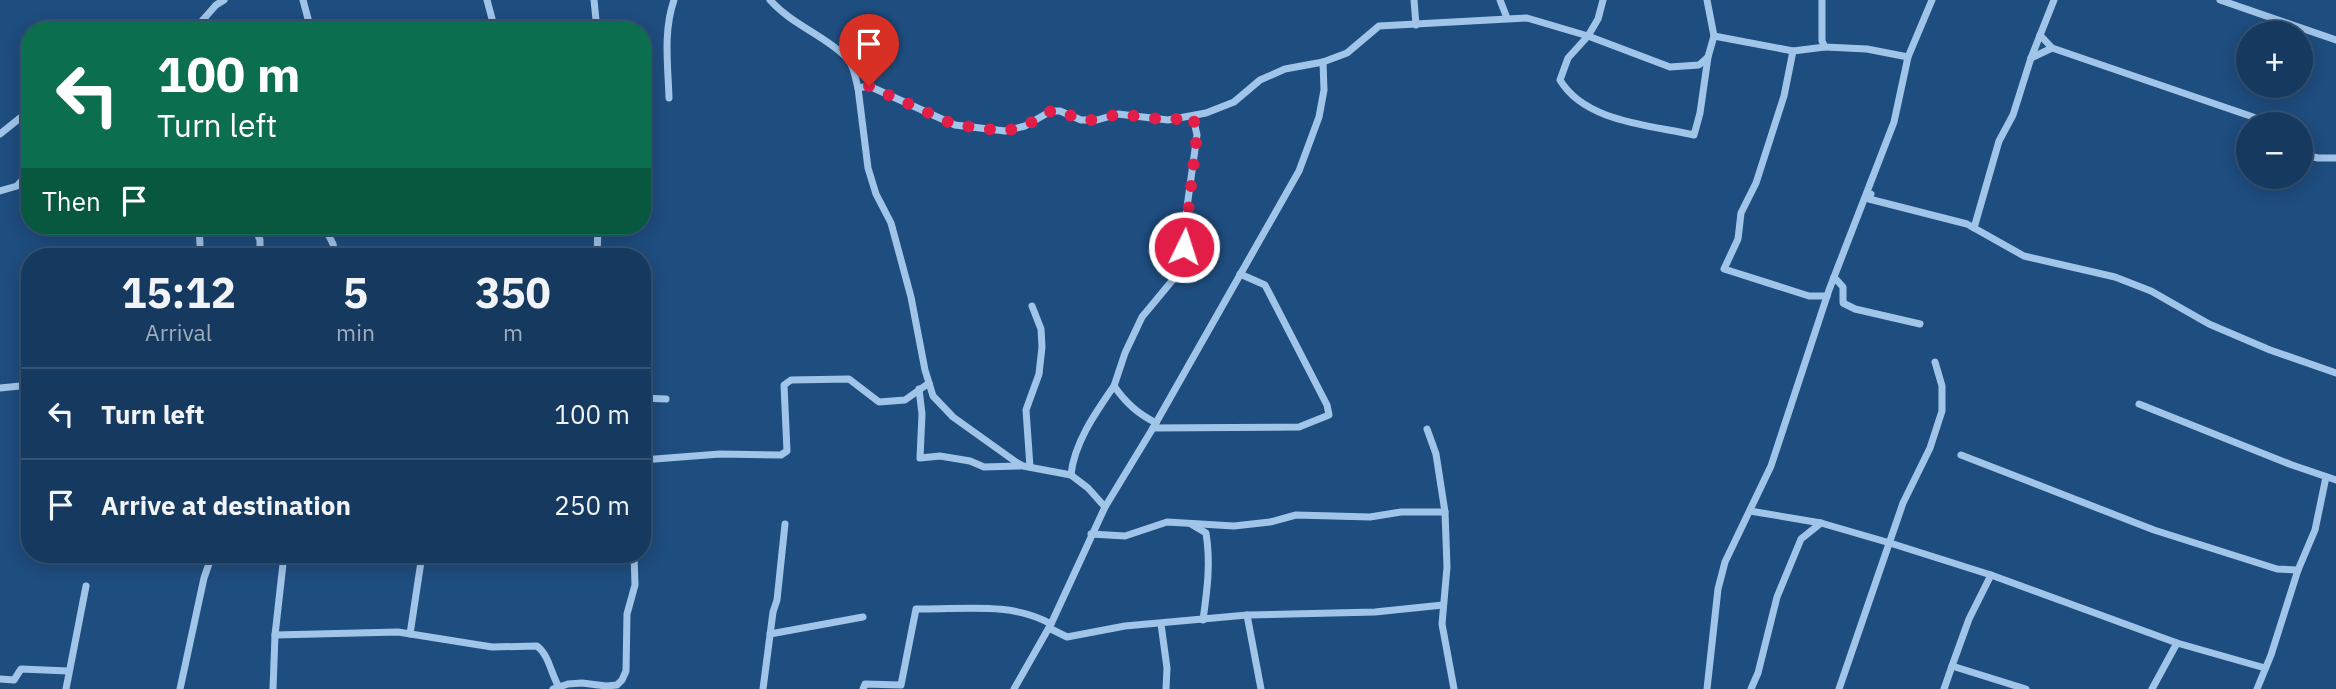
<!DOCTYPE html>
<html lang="en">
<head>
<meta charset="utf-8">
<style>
	:root { --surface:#163a5f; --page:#234568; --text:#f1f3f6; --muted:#9eadbd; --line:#355474 }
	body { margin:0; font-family:"IBM Plex Sans",sans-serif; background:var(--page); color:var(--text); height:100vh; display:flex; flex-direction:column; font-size:26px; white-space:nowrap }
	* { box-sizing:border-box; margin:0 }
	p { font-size:23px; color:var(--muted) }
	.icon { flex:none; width:38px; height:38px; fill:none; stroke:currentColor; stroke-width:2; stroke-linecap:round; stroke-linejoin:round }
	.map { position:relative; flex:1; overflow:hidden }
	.side { position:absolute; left:21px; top:248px; width:630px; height:315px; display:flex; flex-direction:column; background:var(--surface); border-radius:28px; box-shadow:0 4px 18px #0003,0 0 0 2px var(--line) }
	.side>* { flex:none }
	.top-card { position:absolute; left:21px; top:21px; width:630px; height:214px; border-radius:28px; box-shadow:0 4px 18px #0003,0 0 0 2px var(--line); background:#0b6e4f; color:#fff; overflow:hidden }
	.fabs { position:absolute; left:2236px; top:21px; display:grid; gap:14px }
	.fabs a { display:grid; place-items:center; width:77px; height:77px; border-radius:50%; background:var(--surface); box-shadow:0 4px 18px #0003,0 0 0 2px var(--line); font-size:35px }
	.pin { position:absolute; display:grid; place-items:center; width:60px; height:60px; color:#fff; margin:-72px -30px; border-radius:50% 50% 50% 0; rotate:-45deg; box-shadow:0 0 7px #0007 }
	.pin .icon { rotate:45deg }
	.me { position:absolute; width:77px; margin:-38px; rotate:4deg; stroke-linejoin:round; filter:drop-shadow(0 0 5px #0008) }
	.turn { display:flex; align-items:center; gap:24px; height:147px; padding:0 21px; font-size:32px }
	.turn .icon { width:91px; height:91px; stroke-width:2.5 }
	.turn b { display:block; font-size:49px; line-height:60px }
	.then { display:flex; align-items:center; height:66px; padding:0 21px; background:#0003; gap:14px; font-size:26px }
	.eta { display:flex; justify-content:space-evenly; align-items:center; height:119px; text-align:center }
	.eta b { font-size:42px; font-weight:800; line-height:49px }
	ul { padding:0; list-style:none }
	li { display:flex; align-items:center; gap:21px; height:91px; padding:0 21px; border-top:2px solid var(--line) }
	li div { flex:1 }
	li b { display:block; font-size:26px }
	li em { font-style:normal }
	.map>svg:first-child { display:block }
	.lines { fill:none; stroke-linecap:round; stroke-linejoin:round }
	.street { stroke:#a1c5e8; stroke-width:7 }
	.route { stroke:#e11d48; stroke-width:12; stroke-dasharray:0 21.6 }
</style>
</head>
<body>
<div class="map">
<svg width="2336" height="689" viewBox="0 0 2336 689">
	<rect width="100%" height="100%" fill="#1e4d7f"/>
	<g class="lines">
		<g class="street">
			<path d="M303,0L311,30"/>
			<path d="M487,0L495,30"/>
			<path d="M594,0L597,30"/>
			<path d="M770,0C792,25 824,35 846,57C854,65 855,77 858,88L869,86L955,125L1005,131L1025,126L1051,111H1060L1081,120H1097L1118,114L1168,120L1206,113L1234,102L1260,80L1285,69L1323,62L1347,53L1379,26L1527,18L1588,36L1670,67L1699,65L1708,57L1714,36L1707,0"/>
			<path d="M1414,0L1416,25"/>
			<path d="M1500,0L1507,18"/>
			<path d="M1603,0L1598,19L1588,36L1568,58L1560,80C1585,122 1650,125 1694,135L1700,113L1708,57"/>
			<path d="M1822,0V41L1825,47L1867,49L1908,57"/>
			<path d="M2220,0L2336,40"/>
			<path d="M194,30L216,5L224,0"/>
			<path d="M2040,35L2052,48L2058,50L2259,119L2268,124"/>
			<path d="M1714,36L1793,51L1825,47"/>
			<path d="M1793,51L1784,96L1756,183L1741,213L1738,239L1724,269L1809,296H1827"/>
			<path d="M2031,58L2052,48"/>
			<path d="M858,88L868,168L876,194L891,223L911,297L925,370L933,396L953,417L1016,462L1023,466L1071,475L1088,488L1105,507"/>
			<path d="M669,98C668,65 663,32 674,0"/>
			<path d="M0,134L30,110"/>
			<path d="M2301,154L2318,158H2336"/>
			<path d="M0,191L17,186L30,171"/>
			<path d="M1871,194L1869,199L1967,224L2024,256L2115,277L2151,291L2209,324L2270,350L2336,373"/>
			<path d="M199,226L200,245"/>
			<path d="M254,226L260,240V257"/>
			<path d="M324,226L333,244L336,257"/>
			<path d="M1974,228L1999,141L2013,115L2031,58L2054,0"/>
			<path d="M226,250L234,257"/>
			<path d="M597,257L598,226"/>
			<path d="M1834,277L1843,287V303L1855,309L1920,324"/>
			<path d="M0,388L30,385"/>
			<path d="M919,389L922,414L920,458L940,456L970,461L984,467L1020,466"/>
			<path d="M642,398L666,399"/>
			<path d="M2139,404L2292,465L2336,480"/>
			<path d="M1156,423C1137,413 1126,403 1114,386L1125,353L1142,317L1181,270L1187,207L1197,135L1193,117"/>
			<path d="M1153,428L1299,427L1329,415L1327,405L1265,285L1240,274"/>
			<path d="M1427,429L1436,454L1445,512L1447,567L1442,624L1454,689"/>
			<path d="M1961,455L2154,530L2277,569L2298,570"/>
			<path d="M642,460L720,454L781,455L787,451L784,385L791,380L849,379L879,402L905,400L929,383"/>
			<path d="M1030,467L1026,410L1039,374L1042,347L1041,329L1032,306"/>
			<path d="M1071,475C1074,443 1096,412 1114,386"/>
			<path d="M1750,511L1821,523L1890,543L1991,575L2177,643L2265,668"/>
			<path d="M1191,524L1206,533C1211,563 1207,591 1203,620"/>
			<path d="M1091,534L1125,536L1167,522L1234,526L1270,522L1296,515L1370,517L1401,512H1445"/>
			<path d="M1991,575L1969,619L1952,666L2026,689"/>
			<path d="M1247,615L1261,689"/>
			<path d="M1161,624L1167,668L1166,689"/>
			<path d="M1049,628L1067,637L1125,626L1247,615L1375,612L1443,605"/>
			<path d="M410,634L422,555"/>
			<path d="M770,634L863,617"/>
			<path d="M275,635L398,632L492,647L537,646C549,655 551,674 559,687"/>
			<path d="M0,679L14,680L21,669L68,671"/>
			<path d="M66,689L86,586"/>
			<path d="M180,689L204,578L212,555"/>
			<path d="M273,689L275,635L284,555"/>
			<path d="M553,689L568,684L582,683L606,686L617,685L622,680L626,671L627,614L635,585L634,555"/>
			<path d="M763,689L773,612L777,600L785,524"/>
			<path d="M863,689L865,684L901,685L916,609C960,610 1011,601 1051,624"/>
			<path d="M1014,689L1051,624L1105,507L1153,428L1299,171L1319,117L1324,90L1323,62"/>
			<path d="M1707,689L1718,589L1725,562L1771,466L1829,290L1894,122L1908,57L1932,0"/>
			<path d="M1751,689L1758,673L1777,597L1801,539L1821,523"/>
			<path d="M1839,689L1903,503L1930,448L1942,411V386L1935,362"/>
			<path d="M1944,689L1952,666"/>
			<path d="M2152,689L2177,643"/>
			<path d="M2257,689L2271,655L2298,570L2315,530L2326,477"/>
		</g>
	</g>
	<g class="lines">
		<path class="route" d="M869,86L955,125L1005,131L1025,126L1051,111H1060L1081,120H1097L1118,114L1168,120L1193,117L1197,135L1184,247"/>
	</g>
</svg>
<div class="fabs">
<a>+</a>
<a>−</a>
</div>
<div class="pin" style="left:869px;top:86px;background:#d93025"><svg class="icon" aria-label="arrive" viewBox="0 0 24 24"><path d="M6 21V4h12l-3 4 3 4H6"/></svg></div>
<svg class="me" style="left:1184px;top:247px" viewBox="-20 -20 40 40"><circle r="17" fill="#e11d48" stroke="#fff" stroke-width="3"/><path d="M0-11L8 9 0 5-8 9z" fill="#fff"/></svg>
<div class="top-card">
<div class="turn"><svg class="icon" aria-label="left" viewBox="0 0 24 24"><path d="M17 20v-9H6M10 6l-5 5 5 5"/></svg><div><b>100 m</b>Turn left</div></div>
<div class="then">Then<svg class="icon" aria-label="arrive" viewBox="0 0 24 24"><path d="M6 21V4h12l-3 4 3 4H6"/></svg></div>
</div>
<section class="side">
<div class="eta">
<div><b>15:12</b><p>Arrival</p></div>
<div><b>5</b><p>min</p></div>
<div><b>350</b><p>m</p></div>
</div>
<ul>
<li><svg class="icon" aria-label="left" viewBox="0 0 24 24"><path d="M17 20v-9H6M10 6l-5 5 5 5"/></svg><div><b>Turn left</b></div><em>100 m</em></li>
<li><svg class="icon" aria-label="arrive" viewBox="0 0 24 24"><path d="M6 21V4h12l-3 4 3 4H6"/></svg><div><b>Arrive at destination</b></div><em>250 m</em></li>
</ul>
</section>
</div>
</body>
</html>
